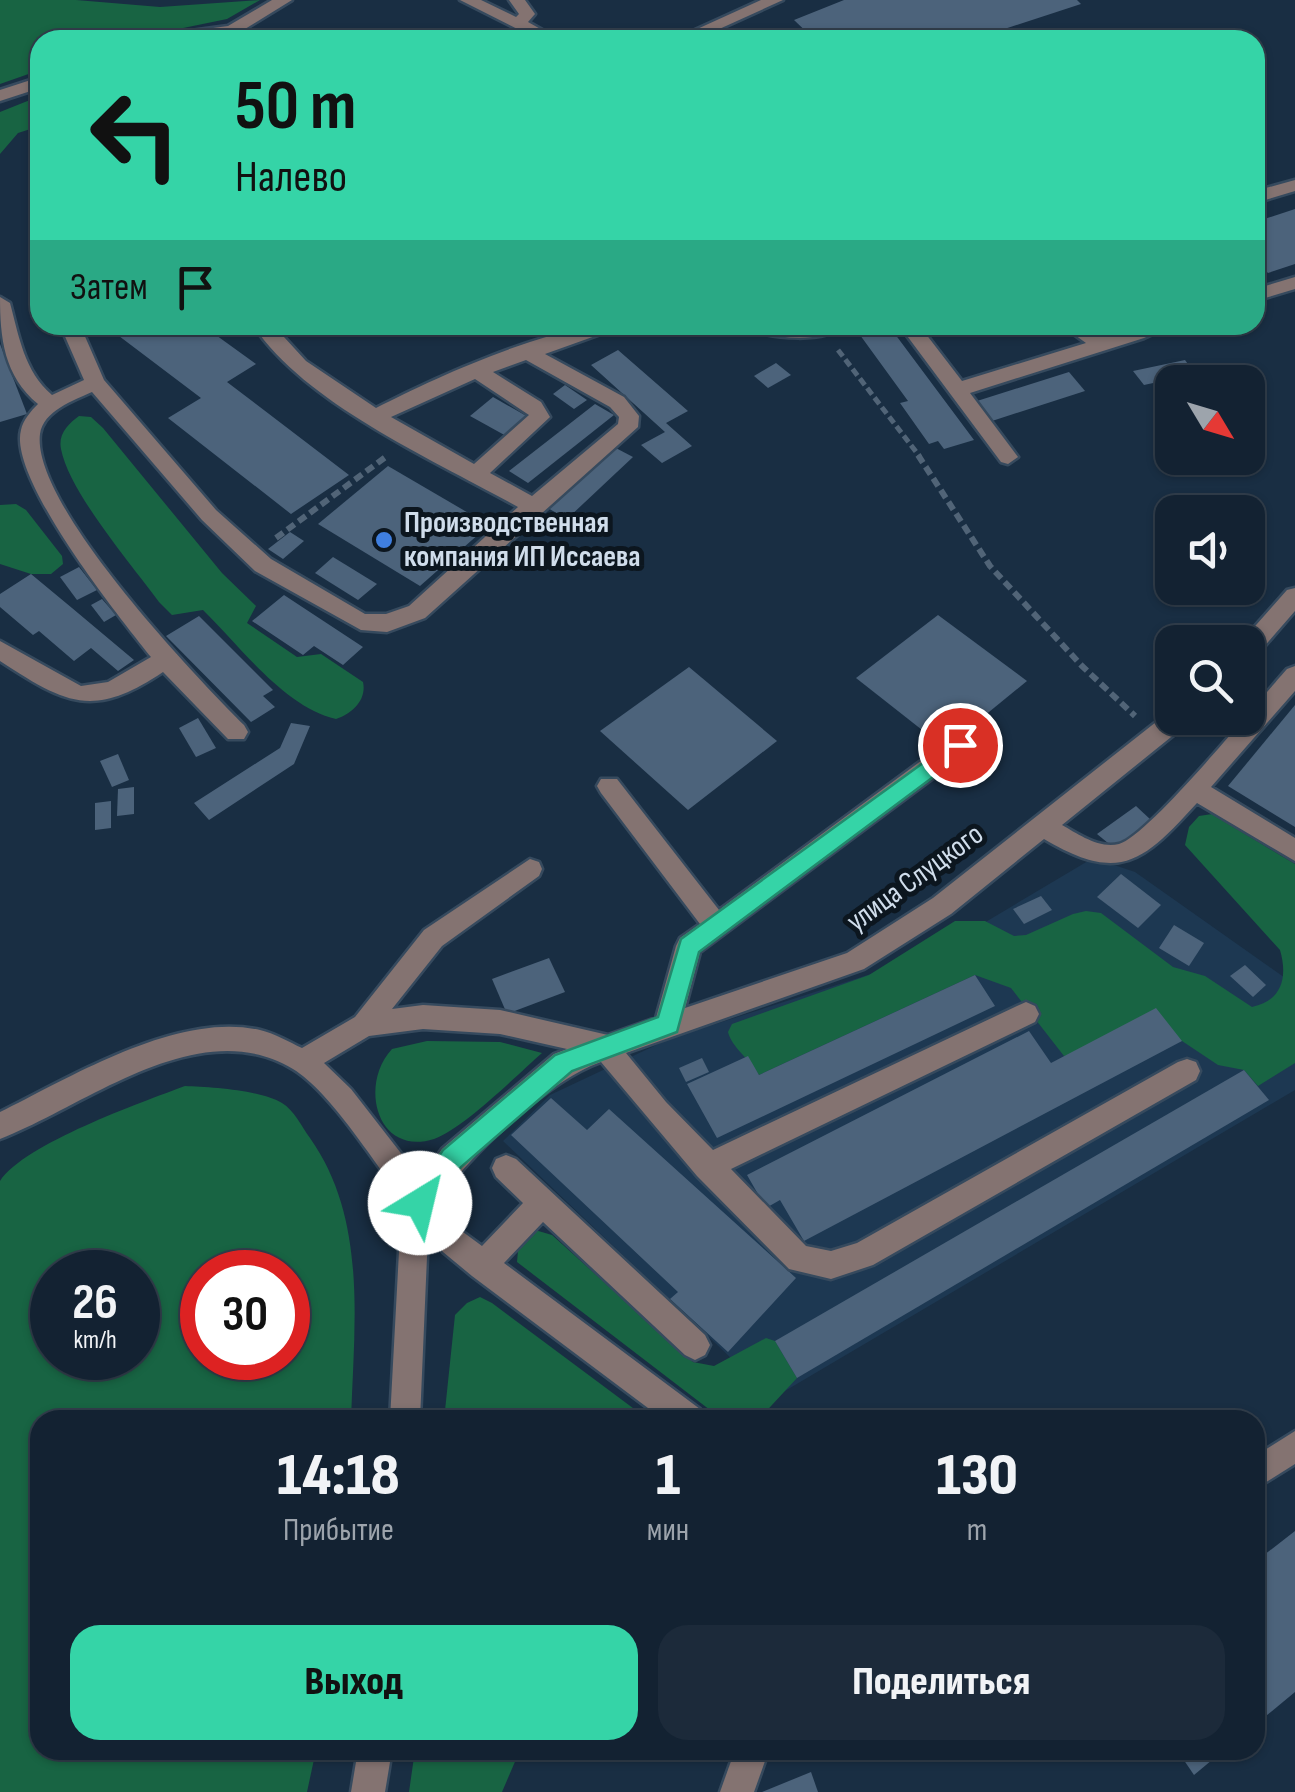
<!DOCTYPE html>
<html lang="ru">
<head>
<meta charset="utf-8">
<style>
	:root { --surface:#132232; --page:#1c2a3a; --text:#f1f3f6; --muted:#9da4ac; --line:#323f4d; --accent:#35d4a7 }
	body { margin:0; font-family:"Sofia Sans Condensed",sans-serif; background:var(--page); color:var(--text); height:100vh; display:flex; flex-direction:column; font-size:38px; white-space:nowrap }
	* { box-sizing:border-box; margin:0 }
	p { font-size:32px; color:var(--muted) }
	.icon { flex:none; width:55px; height:55px; fill:none; stroke:currentColor; stroke-width:2; stroke-linecap:round; stroke-linejoin:round }
	.map { position:relative; flex:1; overflow:hidden }
	.panel { position:absolute; left:30px; top:1410px; width:1235px; height:350px; display:flex; flex-direction:column; background:var(--surface); border-radius:30px; box-shadow:0 2px 8px #0004,0 0 0 2px var(--line) }
	.panel>* { flex:none }
	.hud { position:absolute; left:30px; top:30px; width:1235px; height:305px; border-radius:30px; box-shadow:0 2px 8px #0004,0 0 0 2px var(--line); background:#35d4a7; color:#111; overflow:hidden }
	.needle { width:65px; rotate:128deg }
	.tools { position:absolute; left:1155px; top:365px; display:grid; gap:20px }
	.tools a { display:grid; place-items:center; width:110px; height:110px; border-radius:20px; background:var(--surface); box-shadow:0 2px 8px #0004,0 0 0 2px var(--line); font-size:50px }
	.speed { position:absolute; left:30px; top:1250px; display:flex; gap:20px; font-size:50px; font-weight:700; text-align:center }
	.speed>* { display:grid; place-content:center; width:130px; height:130px; border-radius:50%; background:var(--surface); box-shadow:0 2px 8px #0004,0 0 0 2px var(--line); line-height:1 }
	.speed small { font-size:25px; font-weight:400 }
	.speed .limit { border:15px solid #d22; background:#fff; color:#111 }
	.pin { position:absolute; display:grid; place-items:center; width:85px; height:85px; color:#fff; margin:-42px; border:5px solid #fff; border-radius:50%; box-shadow:0 2px 10px #0007 }
	.me { position:absolute; width:110px; margin:-55px; rotate:36deg; stroke-linejoin:round; filter:drop-shadow(0 0 8px #0008) }
	.turn { display:flex; align-items:center; gap:35px; height:210px; padding:0 40px; font-size:45px }
	.turn .icon { width:130px; height:130px; stroke-width:2.5 }
	.turn b { display:block; font-size:70px; line-height:85px }
	.then { display:flex; align-items:center; height:95px; padding:0 40px; background:#0003; gap:20px; font-size:38px }
	.eta { display:flex; justify-content:space-evenly; align-items:center; height:170px; text-align:center }
	.eta b { font-size:60px; font-weight:800; line-height:70px }
	.cta { display:flex; gap:20px; margin-top:auto; padding:20px 40px }
	.cta a { flex:1; height:115px; border-radius:30px; background:var(--accent); color:#111; font-size:40px; font-weight:800; line-height:115px; text-align:center }
	.cta a+a { background:var(--page); color:var(--text) }
	.map>svg:first-child { display:block }
	.built { fill:#1d3852 }
	.green { fill:#186443; fill-rule:evenodd }
	.building { fill:#4c637b }
	.lines { fill:none; stroke-linecap:round; stroke-linejoin:round }
	.minor-casing { stroke:#364a5e; stroke-width:5 }
	.path-far1 { stroke:#516477; stroke-width:5; stroke-dasharray:8 4; stroke-linecap:butt }
	.path { stroke:#516477; stroke-width:6; stroke-dasharray:9 5; stroke-linecap:butt }
	.minor { fill:#847371; fill-rule:evenodd }
	.route { fill:#35d4a7; stroke:#228a6d; stroke-width:2.5 }
	.shop-dot { fill:#3f7fe0; stroke:#0c161f; stroke-width:4 }
	.labels { text-anchor:middle; dominant-baseline:central; stroke-width:10; stroke-linejoin:round; paint-order:stroke }
	.poi-label { font-size:30px; font-weight:bold; fill:#d0ddeb; stroke:#0c161f; text-anchor:start }
	.street-label { font-size:30px; fill:#d0ddeb; stroke:#0c161f }
</style>
</head>
<body>
<div class="map">
<svg width="1295" height="1792" viewBox="0 0 1295 1792">
	<rect width="100%" height="100%" fill="#192e43"/>
	<path class="built" d="M1093,858L1135,872L1295,985V1090L773,1398L503,1141L550,1095L669,1039L930,955Z"/>
	<g class="green">
		<path d="M0,0H76L160,7L260,0L227,19L125,40H40V70L0,84Z"/>
		<path d="M40,96V126L18,133L0,154V112Z"/>
		<path d="M79,416L91,417L103,428L222,573L256,606L247,623L297,657L321,654L363,682C367,700 352,714 336,719C284,707 240,646 203,610L172,615L159,602C132,565 69,492 61,449C58,434 68,424 79,416Z"/>
		<path d="M16,504L26,510L62,556L63,564L51,574H31L0,564V505Z"/>
		<path d="M1212,814L1295,864V1063L1258,1086L1244,1070L1218,1065L1182,1041L1064,1056L1011,988L975,975L759,1075C750,1059 732,1048 728,1032L732,1024L869,975L955,921H985L1014,936L1026,935L1073,914L1086,911L1101,913L1173,967L1205,976L1252,1007C1282,1001 1288,977 1280,950L1185,845L1189,827L1199,816Z"/>
		<path d="M427,1041L500,1042L542,1053C517,1075 463,1129 434,1139C376,1157 359,1084 392,1049Z"/>
		<path d="M185,1086C210,1087 261,1090 282,1103C294,1110 302,1127 310,1138C368,1220 354,1325 351,1420H40V1750H316L307,1792H0V1181C24,1144 142,1102 185,1086ZM138,1272V1358H52V1272ZM288,1272V1358H202V1272Z"/>
		<path d="M535,1230L552,1235L693,1362L714,1366L766,1338L775,1341L797,1378L758,1420H723L517,1262L518,1251Z"/>
		<path d="M480,1297L492,1303L649,1420H444L455,1315L467,1303Z"/>
		<path d="M415,1750H520L502,1792H409Z"/>
	</g>
	<g class="building">
		<path d="M844,0H1077L1081,4L971,40H815L794,20Z"/>
		<path d="M399,28L423,40H379Z"/>
		<path d="M1295,209V264L1268,273L1255,260V222Z"/>
		<path d="M137,325H202L256,364L227,382L349,475L291,514L168,418L201,398L119,336Z"/>
		<path d="M889,326L974,440L944,449L938,441L929,444L900,403L908,401L860,335Z"/>
		<path d="M0,344L27,414L0,422Z"/>
		<path d="M618,350L688,411L666,423L692,446L662,463L641,445L665,432L591,365Z"/>
		<path d="M1185,360L1195,374L1144,385L1133,371Z"/>
		<path d="M776,363L791,375L768,388L754,376Z"/>
		<path d="M1069,372L1085,391L992,421L977,401Z"/>
		<path d="M565,385L587,400L574,409L553,394Z"/>
		<path d="M493,397L530,418L508,437L470,416Z"/>
		<path d="M595,404L614,415L528,483L509,471Z"/>
		<path d="M612,446L633,457L567,519L546,507Z"/>
		<path d="M388,466L489,525L420,586L318,524Z"/>
		<path d="M290,532L304,541L283,559L268,549Z"/>
		<path d="M333,557L377,584L358,600L315,573Z"/>
		<path d="M79,567L97,590L77,600L60,577Z"/>
		<path d="M31,574L72,608L134,660L118,671L91,648L74,661L39,631L33,635L0,607V594Z"/>
		<path d="M284,595L363,647L343,665L314,646L303,655L252,621Z"/>
		<path d="M102,599L116,615L104,622L91,605Z"/>
		<path d="M938,615L1027,681L945,748L856,678Z"/>
		<path d="M199,616L273,690L263,696L275,707L251,722L166,636Z"/>
		<path d="M689,667L777,741L688,810L600,731Z"/>
		<path d="M1295,705V827L1228,786Z"/>
		<path d="M198,718L216,748L196,757L179,728Z"/>
		<path d="M291,723L310,726L294,764L209,820L194,803L280,748Z"/>
		<path d="M118,754L129,780L112,787L100,761Z"/>
		<path d="M134,787V814L117,816L118,789Z"/>
		<path d="M111,801V828L95,830V803Z"/>
		<path d="M1136,806L1152,821L1114,848L1097,834Z"/>
		<path d="M1121,874L1161,905L1138,928L1097,897Z"/>
		<path d="M1041,896L1052,910L1024,924L1013,909Z"/>
		<path d="M1174,925L1204,943L1189,966L1159,948Z"/>
		<path d="M549,958L565,992L507,1014L492,979Z"/>
		<path d="M1245,965L1266,985L1253,997L1230,976Z"/>
		<path d="M975,975L995,1006L717,1138L687,1084L748,1056L759,1075Z"/>
		<path d="M1156,1008L1182,1041L804,1241L780,1200L766,1208L747,1175L1029,1031L1051,1063Z"/>
		<path d="M702,1058L709,1072L686,1082L679,1068Z"/>
		<path d="M1244,1070L1269,1100L797,1378L775,1341Z"/>
		<path d="M551,1098L587,1130L609,1109L796,1278L728,1352L670,1299L678,1292L511,1135Z"/>
		<path d="M1295,1531V1692L1255,1725V1562Z"/>
		<path d="M1177,1750H1224L1194,1775Z"/>
		<path d="M811,1772L818,1792H762Z"/>
	</g>
	<g class="lines">
		<defs>
			<g id="minor">
				<path d="M272,0H292L227,40H153L161,35L228,26Z"/>
				<path d="M460,0H481L516,17L519,14L509,0H525L535,14L528,22L560,40H539Z"/>
				<path d="M761,0H783L695,40H673Z"/>
				<path d="M40,77V88L0,101V90Z"/>
				<path d="M1295,180V191L1255,203V191Z"/>
				<path d="M1295,277V289L1255,301V289Z"/>
				<path d="M0,297L10,303C19,336 24,371 52,395L84,380L60,325H80L104,380L216,510L271,559L365,614H386L409,606L518,507C436,461 305,404 253,325H273L306,361L376,408C434,378 550,325 615,325L612,330L545,354L624,397L639,416L638,427L425,618L387,632L361,630L255,571L202,520L92,392C74,400 43,411 40,434C31,504 195,676 244,725L248,732L244,739H228L163,672C93,719 66,704 0,661V641L81,686L108,682L151,657C119,617 8,478 21,430C23,420 31,411 38,404C4,376 0,338 0,297ZM526,360L610,407L619,417L618,424L532,496L490,473L550,417L541,402L493,372ZM475,379L529,415L474,464L391,417Z"/>
				<path d="M746,325H845C824,344 774,338 749,330Z"/>
				<path d="M899,325H919L962,381L1086,343L1061,325H1084L1105,334L1142,325H1172L1144,338L970,393L1018,457L1008,464L1001,462Z"/>
				<path d="M1295,588V611L1256,656L1248,659V642H1241L1287,590Z"/>
				<path d="M1295,666V691L1211,787L1295,838V861L1197,803C1143,862 1120,884 1044,839L951,914L864,969L626,1053L666,1102L713,1150L1017,1006L1026,1002L1035,1006L1039,1014L1035,1022L731,1169L806,1246L831,1251L857,1243L1178,1062L1187,1059L1196,1062L1200,1071L1196,1080L873,1265L831,1279L789,1269L697,1176L601,1062C547,1081 471,1154 438,1201L463,1232L482,1246L523,1203L496,1177L492,1168L496,1159L506,1155L516,1159L705,1335L710,1345L705,1355L695,1360L685,1355L543,1222L504,1263L700,1409L704,1420H664L472,1276L443,1252L428,1233L420,1420H390L400,1233L406,1204C377,1167 331,1092 293,1069C199,1012 86,1106 0,1139V1112C71,1077 178,1011 260,1030C274,1033 289,1042 302,1048L355,1017L424,930L530,859L539,862L542,869L539,876L442,946L392,1009L423,1005L500,1010L608,1035L656,1018L676,946L680,938L700,924L601,793L597,786L601,779H617L719,910L952,738H968L972,745L968,752L700,952L685,1008L847,953L933,898L1170,711L1172,718H1189L1186,725L1062,825C1078,834 1099,849 1119,844C1149,836 1261,698 1287,669ZM423,1029L500,1034L567,1049L554,1054L442,1149L421,1179L351,1089L324,1063L369,1036Z"/>
				<path d="M1295,1431V1464L1255,1489V1456Z"/>
				<path d="M358,1750H392L385,1792H351Z"/>
				<path d="M735,1750H769L754,1792H720Z"/>
			</g>
		</defs>
		<use href="#minor" class="minor-casing"/>
		<path class="path-far1" d="M838,350L920,457"/>
		<g class="path">
			<path d="M918,455L990,566L1082,666L1135,716"/>
			<path d="M276,538L387,456"/>
		</g>
		<use href="#minor" class="minor"/>
	</g>
	<path class="route" d="M960,736L971,745L968,751L699,952L677,1032L572,1071L461,1167L429,1211L420,1215L411,1211L407,1203L443,1150L555,1055L658,1017L681,939Z"/>
	<circle class="shop-dot" cx="384" cy="540" r="10"/>
	<g class="labels">
		<g class="poi-label">
			<text x="404" y="523">Производственная<tspan x="404" dy="34">компания ИП Иссаева</tspan></text>
		</g>
		<g class="street-label">
			<text transform="translate(915 878) rotate(-36)">улица Слуцкого</text>
		</g>
	</g>
</svg>
<div class="tools">
<a><svg class="needle" viewBox="-14 -14 28 28"><path d="M0-13l5 13h-10z" fill="#e53935"/><path d="M0 13l5-13h-10z" fill="#9da4ac"/></svg></a>
<a><svg class="icon" aria-label="sound" viewBox="0 0 24 24"><path d="M4 9h4l5-4v14l-5-4H4zM17 9q2 3 0 6"/></svg></a>
<a><svg class="icon" aria-label="search" viewBox="0 0 24 24"><circle cx="10" cy="10" r="6"/><path d="M15 15l6 6"/></svg></a>
</div>
<div class="speed"><div>26<small>km/h</small></div><div class="limit">30</div></div>
<div class="pin" style="left:960px;top:745px;background:#d93025"><svg class="icon" aria-label="arrive" viewBox="0 0 24 24"><path d="M6 21V4h12l-3 4 3 4H6"/></svg></div>
<svg class="me" style="left:420px;top:1203px" viewBox="-20 -20 40 40"><circle r="19" fill="#fff"/><path d="M0-13L10 11 0 6-10 11z" fill="#35d4a7"/></svg>
<div class="hud">
<div class="turn"><svg class="icon" aria-label="left" viewBox="0 0 24 24"><path d="M17 20v-9H6M10 6l-5 5 5 5"/></svg><div><b>50 m</b>Налево</div></div>
<div class="then">Затем<svg class="icon" aria-label="arrive" viewBox="0 0 24 24"><path d="M6 21V4h12l-3 4 3 4H6"/></svg></div>
</div>
<section class="panel">
<div class="eta">
<div><b>14:18</b><p>Прибытие</p></div>
<div><b>1</b><p>мин</p></div>
<div><b>130</b><p>m</p></div>
</div>
<div class="cta"><a>Выход</a><a>Поделиться</a></div>
</section>
</div>
</body>
</html>
